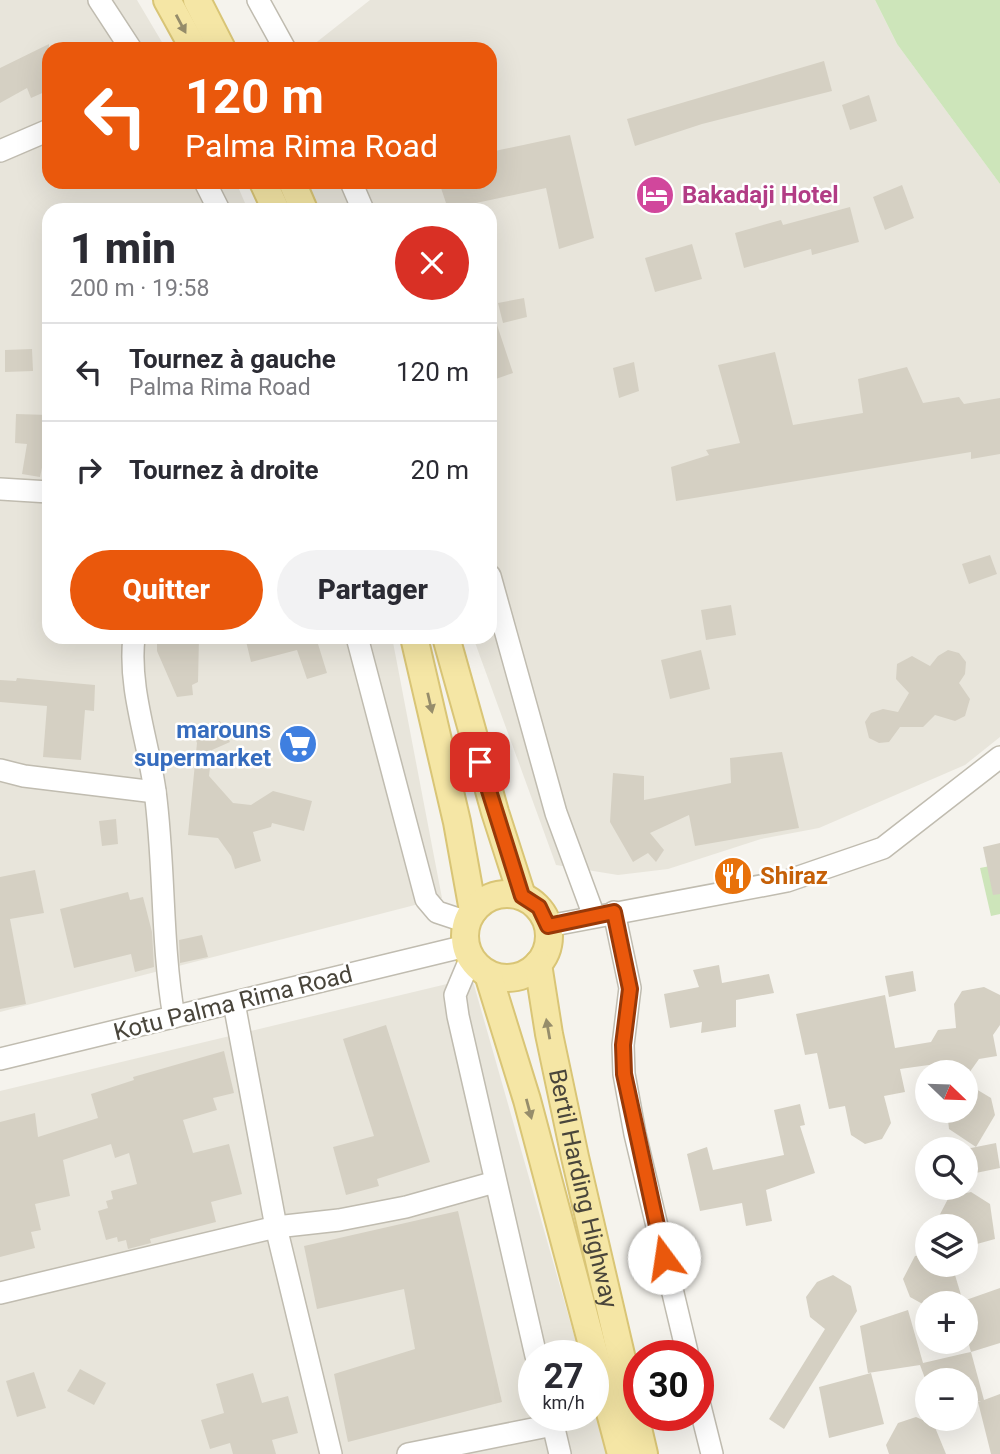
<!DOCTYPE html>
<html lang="fr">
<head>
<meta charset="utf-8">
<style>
	:root { --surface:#fff; --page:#f2f2f3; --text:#2b2b33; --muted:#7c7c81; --line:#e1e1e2; --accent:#ea580c }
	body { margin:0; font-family:Roboto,sans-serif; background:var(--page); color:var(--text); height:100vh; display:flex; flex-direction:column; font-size:26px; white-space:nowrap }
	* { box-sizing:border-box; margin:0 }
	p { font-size:23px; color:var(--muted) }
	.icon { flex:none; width:38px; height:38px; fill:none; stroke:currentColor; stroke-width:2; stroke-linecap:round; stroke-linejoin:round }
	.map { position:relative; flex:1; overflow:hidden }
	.panel { position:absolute; left:42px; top:203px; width:455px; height:441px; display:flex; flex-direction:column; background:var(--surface); border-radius:21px; box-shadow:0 7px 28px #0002 }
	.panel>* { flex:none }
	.hud { position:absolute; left:42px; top:42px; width:455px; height:147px; border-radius:21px; box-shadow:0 7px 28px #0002; background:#ea580c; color:#fff; overflow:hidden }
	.needle { width:46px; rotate:113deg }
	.fabs { position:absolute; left:915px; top:1060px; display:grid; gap:14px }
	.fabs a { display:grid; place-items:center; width:63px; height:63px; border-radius:50%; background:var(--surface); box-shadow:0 7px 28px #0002; font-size:35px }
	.speed { position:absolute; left:518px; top:1340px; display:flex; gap:14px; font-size:35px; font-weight:700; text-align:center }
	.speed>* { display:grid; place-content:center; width:91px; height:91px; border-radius:50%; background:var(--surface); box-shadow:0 7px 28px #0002; line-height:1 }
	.speed small { font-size:18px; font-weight:400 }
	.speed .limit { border:10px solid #d22; background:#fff; color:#111 }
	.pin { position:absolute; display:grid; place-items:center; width:60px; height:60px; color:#fff; margin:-30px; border-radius:14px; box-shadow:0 4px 10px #0006 }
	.me { position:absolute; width:77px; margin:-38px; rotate:346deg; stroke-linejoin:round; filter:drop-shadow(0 0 5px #0008) }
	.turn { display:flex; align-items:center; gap:24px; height:147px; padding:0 28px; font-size:32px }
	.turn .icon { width:91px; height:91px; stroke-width:2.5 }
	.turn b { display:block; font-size:49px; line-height:60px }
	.round { display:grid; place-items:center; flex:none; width:74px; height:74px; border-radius:37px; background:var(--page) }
	.headline { display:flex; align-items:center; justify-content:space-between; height:119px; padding:0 28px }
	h1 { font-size:42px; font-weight:800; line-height:52px }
	.action { display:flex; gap:14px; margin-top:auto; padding:14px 28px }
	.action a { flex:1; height:80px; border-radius:42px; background:var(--accent); color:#fff; font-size:28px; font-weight:800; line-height:80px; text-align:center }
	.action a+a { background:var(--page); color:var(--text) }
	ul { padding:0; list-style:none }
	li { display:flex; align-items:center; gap:21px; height:98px; padding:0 28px; border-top:2px solid var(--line) }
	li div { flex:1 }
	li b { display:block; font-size:26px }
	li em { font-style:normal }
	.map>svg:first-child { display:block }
	.residential { fill:#e8e5db }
	.green { fill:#cde5ba }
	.building { fill:#d5d0c3 }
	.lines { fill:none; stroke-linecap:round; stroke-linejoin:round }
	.minor-casing { stroke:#c0bcb0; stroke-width:24 }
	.major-casing { stroke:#d9c576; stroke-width:30 }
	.minor { stroke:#fff; stroke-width:21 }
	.major { stroke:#f5e6a5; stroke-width:26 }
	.oneway { fill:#968d6b }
	.route-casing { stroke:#983908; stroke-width:18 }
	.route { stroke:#ea580c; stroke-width:12 }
	.labels { text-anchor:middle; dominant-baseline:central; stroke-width:5; stroke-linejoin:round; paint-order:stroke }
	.hotel-label { font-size:24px; font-weight:bold; fill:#b23c85; stroke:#fff; text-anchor:start }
	.shop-label { font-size:24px; font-weight:bold; fill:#366cbe; stroke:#fff; text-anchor:end }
	.food-label { font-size:24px; font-weight:bold; fill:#c56008; stroke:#fff; text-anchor:start }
	.street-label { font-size:24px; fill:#49453b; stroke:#fff }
</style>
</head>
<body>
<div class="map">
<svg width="1000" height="1454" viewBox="0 0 1000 1454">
	<rect width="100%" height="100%" fill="#f5f3ed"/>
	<g class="residential">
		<path d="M0,0H137L166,49H49V182H236L248,210H49V637H392L442,898L0,1012Z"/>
		<path d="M370,0H875L897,44L1000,184V737L965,765L819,828L761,839L668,869L618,875L556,865L473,637H490V210H304L292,182H490V49H308Z"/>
		<path d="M472,978L580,1356H534V1416H593V1403L608,1454H0V1091Z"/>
	</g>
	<g class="green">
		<path d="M875,0H1000V184L897,44Z"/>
		<path d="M1000,864V914L991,916L980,868Z"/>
	</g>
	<g class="building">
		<path d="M49,44V90L31,98L27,88L0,103V68Z"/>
		<path d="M824,61L832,91L702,124L635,146L627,119Z"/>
		<path d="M869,95L877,121L850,130L842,105Z"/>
		<path d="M570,135L594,238L559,249L546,188L448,209L439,182H490V152Z"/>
		<path d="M902,185L914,218L885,230L873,197Z"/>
		<path d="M850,207L859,242L812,255L811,249L744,268L735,233L781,220L783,225Z"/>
		<path d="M692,244L702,279L655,292L645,258Z"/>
		<path d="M524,298L527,317L503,323L498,303Z"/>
		<path d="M490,313H493L513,373L490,381Z"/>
		<path d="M32,349L33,371L5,372V350Z"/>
		<path d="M775,352L793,425L863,413L858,379L907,367L923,403L959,397L964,404L1000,398V454L971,459V452L676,501L671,467L709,455L706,450L740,443L718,365Z"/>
		<path d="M634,362L639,391L619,398L613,368Z"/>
		<path d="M16,414L49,415L47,444L40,477L22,474L27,444L15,443Z"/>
		<path d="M990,555L997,574L969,584L962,564Z"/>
		<path d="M731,605L736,635L706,640L701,610Z"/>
		<path d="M157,637H199L198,682L192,685L193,695L177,697L157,651Z"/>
		<path d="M245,637H326L327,642L318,644L327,673L307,679L297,650L251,662Z"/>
		<path d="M701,650L710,689L670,699L661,660Z"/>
		<path d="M948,650L959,653L966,662L965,674L959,683L970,699L965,716L955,721L935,715L923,727H900L889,742L879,743L869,738L865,722L871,713L883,709L898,712L909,693L896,679L897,664L912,656L930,666L938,656Z"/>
		<path d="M17,678L95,685L94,711L85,710L81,760L43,757L47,706L0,702V680L16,681Z"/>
		<path d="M220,721L230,742L212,750L209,776L233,803L251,805L273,791L312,801L304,831L272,823L271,827L253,832L261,861L235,869L231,856L218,838L188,835L197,743L193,733Z"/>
		<path d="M782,752L799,828L695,846L689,815L650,833L664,850L656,862L648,853L633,862L610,822L613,773L644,776V800L731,783L730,758Z"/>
		<path d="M116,819L118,844L102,846L99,821Z"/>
		<path d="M1000,843V894L993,895L983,847Z"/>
		<path d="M35,870L44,913L10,919L26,1004L0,1009V877Z"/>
		<path d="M128,892L130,900L143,897L152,932L154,967L135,972L131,954L74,968L60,909Z"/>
		<path d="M202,935L208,957L180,963L179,940Z"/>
		<path d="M719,965L722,983L769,974L774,993L736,1000V1027L701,1033L702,1022L670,1028L664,994L699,987L693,970Z"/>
		<path d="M913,971L916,991L889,997L885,976Z"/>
		<path d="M984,987L1000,995V1025L993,1035L997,1056L979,1059L969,1073H950L936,1064L900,1069L905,1092L884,1096L891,1123L882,1139L865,1144L851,1135L845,1106L829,1109L817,1053L805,1055L796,1014L885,995L895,1048L931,1042L938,1030L956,1028L954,1004L962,991Z"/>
		<path d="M386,1025L430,1162L377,1179L379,1186L346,1195L333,1147L374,1136L343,1039Z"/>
		<path d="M224,1051L234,1093L213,1098L217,1110L183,1120L193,1153L229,1144L242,1194L211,1202L216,1222L150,1239L151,1243L128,1249L126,1240L118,1242L117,1237L106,1240L98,1211L108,1208L106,1201L113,1199L111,1191L137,1184L129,1153L115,1158L111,1144L63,1160L70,1196L35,1204L41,1230L31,1232L35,1248L0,1257V1122L35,1113L38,1137L98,1118L91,1094L134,1080L133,1077Z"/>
		<path d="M966,1083L991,1098L995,1115L976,1147L949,1129L947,1111H966Z"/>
		<path d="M800,1104L805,1125L800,1126L815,1173L766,1190L772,1221L746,1226L742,1203L700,1211L687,1154L707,1147L713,1170L784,1155L774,1110Z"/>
		<path d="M996,1143L1000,1168L966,1175V1149Z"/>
		<path d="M971,1192L990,1204L995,1239L966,1247V1227H940L938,1218L949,1197Z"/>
		<path d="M458,1211L502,1402L348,1442L334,1374L415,1349L404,1289L317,1309L304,1246Z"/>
		<path d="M928,1254V1265H952L961,1295L939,1304H928V1307L910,1297L903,1279L915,1256Z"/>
		<path d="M833,1275L851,1286L857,1311L784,1429L769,1419L825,1329L810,1317L806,1297L817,1282Z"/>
		<path d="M1000,1288V1343L971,1352L984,1400L1000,1394V1454H991L978,1402L981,1401L966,1404V1381H926L920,1365L868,1373L860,1326L908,1310L923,1363L966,1353L971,1352L966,1334V1300Z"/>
		<path d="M80,1369L106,1383L94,1405L67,1391Z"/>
		<path d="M34,1372L46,1408L17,1417L6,1381Z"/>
		<path d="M253,1373L262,1403L288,1396L298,1433L272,1440L276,1454H233L230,1443L210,1449L201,1420L224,1413L216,1384Z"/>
		<path d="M871,1373L884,1424L829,1438L819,1387Z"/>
		<path d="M916,1417L934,1425L946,1454H889L886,1445L898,1423Z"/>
	</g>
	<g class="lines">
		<defs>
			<g id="minor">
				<path d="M99,0L131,49"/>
				<path d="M258,0L285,49"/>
				<path d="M0,151L49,130"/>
				<path d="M205,182L219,210"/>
				<path d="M351,182L363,210"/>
				<path d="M0,489L49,492"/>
				<path d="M490,576L556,813L594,916"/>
				<path d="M134,637C128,688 148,740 155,791C165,866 161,942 174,1017"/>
				<path d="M357,637L426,899L437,912L467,922"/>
				<path d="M0,770L24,776L155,792"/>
				<path d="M614,912L630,988L623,1045L624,1074L635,1134L688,1356"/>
				<path d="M548,926L787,881L883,848L1000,757"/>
				<path d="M471,957L455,995L458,1016L536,1356"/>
				<path d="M234,1003L276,1227L331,1454"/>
				<path d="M0,1059L466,946"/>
				<path d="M0,1293L276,1227L339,1220L406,1207L495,1182"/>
				<path d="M698,1398L712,1454"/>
				<path d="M551,1416L560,1454"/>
				<path d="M408,1454L553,1425"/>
			</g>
			<g id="major">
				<path d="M167,0L194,49"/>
				<path d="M197,0L222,49"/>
				<path d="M263,182L276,210"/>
				<path d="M292,182L304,210"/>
				<path d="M414,637L457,822L473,911"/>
				<path d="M446,637L495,812L522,896"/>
				<circle cx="507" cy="936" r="42"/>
				<path id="s1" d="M538,964L549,1034L575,1157L644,1454"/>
				<path d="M488,974L527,1100L621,1454"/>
			</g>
		</defs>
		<use href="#minor" class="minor-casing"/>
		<use href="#major" class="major-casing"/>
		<use href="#minor" class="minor"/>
		<use href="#major" class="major"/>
	</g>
	<defs><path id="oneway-solid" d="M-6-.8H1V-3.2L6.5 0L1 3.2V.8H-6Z" transform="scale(1.75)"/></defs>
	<g class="oneway">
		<use href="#oneway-solid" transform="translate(181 24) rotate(62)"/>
		<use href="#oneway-solid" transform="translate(430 703) rotate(77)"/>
		<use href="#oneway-solid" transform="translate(548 1029) rotate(-100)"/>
		<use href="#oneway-solid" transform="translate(529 1109) rotate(75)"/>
	</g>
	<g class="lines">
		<defs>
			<path id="route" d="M480,762L522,896L539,907L548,926L614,912L630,989L623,1045L624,1074L664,1258"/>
		</defs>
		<use href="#route" class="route-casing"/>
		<use href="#route" class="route"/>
	</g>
	<defs>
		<symbol id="hotel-disc" viewBox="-11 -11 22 22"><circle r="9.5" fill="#d1479c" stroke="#fff"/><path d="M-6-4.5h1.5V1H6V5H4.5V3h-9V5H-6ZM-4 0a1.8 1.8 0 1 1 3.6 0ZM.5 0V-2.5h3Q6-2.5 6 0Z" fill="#fff"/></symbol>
		<symbol id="supermarket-disc" viewBox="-11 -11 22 22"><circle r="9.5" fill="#3f7fe0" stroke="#fff"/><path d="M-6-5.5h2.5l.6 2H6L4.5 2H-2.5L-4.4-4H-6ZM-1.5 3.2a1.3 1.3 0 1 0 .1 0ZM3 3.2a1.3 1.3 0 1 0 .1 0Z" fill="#fff"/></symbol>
		<symbol id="restaurant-disc" viewBox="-11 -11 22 22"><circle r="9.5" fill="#e8710a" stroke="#fff"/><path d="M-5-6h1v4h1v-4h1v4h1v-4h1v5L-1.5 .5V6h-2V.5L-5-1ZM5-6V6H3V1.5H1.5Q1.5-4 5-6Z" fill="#fff"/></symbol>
	</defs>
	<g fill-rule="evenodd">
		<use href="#hotel-disc" x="633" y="173" width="44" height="44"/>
		<use href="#supermarket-disc" x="276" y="722" width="44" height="44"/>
		<use href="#restaurant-disc" x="711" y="854" width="44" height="44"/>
	</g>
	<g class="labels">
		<g class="hotel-label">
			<text x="682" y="195">Bakadaji Hotel</text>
		</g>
		<g class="shop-label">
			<text x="271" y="730">marouns<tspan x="271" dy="28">supermarket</tspan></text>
		</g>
		<g class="food-label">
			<text x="760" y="876">Shiraz</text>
		</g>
		<g class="street-label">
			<text transform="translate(233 1003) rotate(-14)">Kotu Palma Rima Road</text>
			<text stroke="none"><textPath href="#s1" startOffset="229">Bertil Harding Highway</textPath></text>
		</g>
	</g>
</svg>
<div class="fabs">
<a><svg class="needle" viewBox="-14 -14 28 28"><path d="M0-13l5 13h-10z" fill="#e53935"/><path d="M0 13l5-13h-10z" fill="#7c7c81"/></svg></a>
<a><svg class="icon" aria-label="search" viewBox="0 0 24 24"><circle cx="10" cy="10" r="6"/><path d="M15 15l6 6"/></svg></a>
<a><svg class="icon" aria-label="layers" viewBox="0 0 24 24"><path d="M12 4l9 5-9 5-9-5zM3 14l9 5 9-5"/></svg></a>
<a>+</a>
<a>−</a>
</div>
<div class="speed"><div>27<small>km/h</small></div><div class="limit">30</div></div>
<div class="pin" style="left:480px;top:762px;background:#d93025"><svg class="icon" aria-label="arrive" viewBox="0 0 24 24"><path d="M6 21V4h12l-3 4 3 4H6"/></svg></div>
<svg class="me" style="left:664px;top:1258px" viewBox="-20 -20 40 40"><circle r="19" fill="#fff"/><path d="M0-13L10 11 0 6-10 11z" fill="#ea580c"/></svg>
<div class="hud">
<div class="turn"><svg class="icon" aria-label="left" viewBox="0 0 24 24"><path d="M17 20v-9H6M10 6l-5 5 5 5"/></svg><div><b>120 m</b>Palma Rima Road</div></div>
</div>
<section class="panel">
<div class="headline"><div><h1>1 min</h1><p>200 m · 19:58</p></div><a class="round" style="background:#d93025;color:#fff"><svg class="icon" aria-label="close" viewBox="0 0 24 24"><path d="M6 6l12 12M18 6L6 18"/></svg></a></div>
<ul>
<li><svg class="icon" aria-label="left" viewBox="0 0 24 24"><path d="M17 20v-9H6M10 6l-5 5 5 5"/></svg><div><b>Tournez à gauche</b><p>Palma Rima Road</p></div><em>120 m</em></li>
<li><svg class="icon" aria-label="right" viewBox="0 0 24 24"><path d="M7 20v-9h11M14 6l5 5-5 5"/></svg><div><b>Tournez à droite</b></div><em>20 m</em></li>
</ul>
<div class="action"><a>Quitter</a><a>Partager</a></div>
</section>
</div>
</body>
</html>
